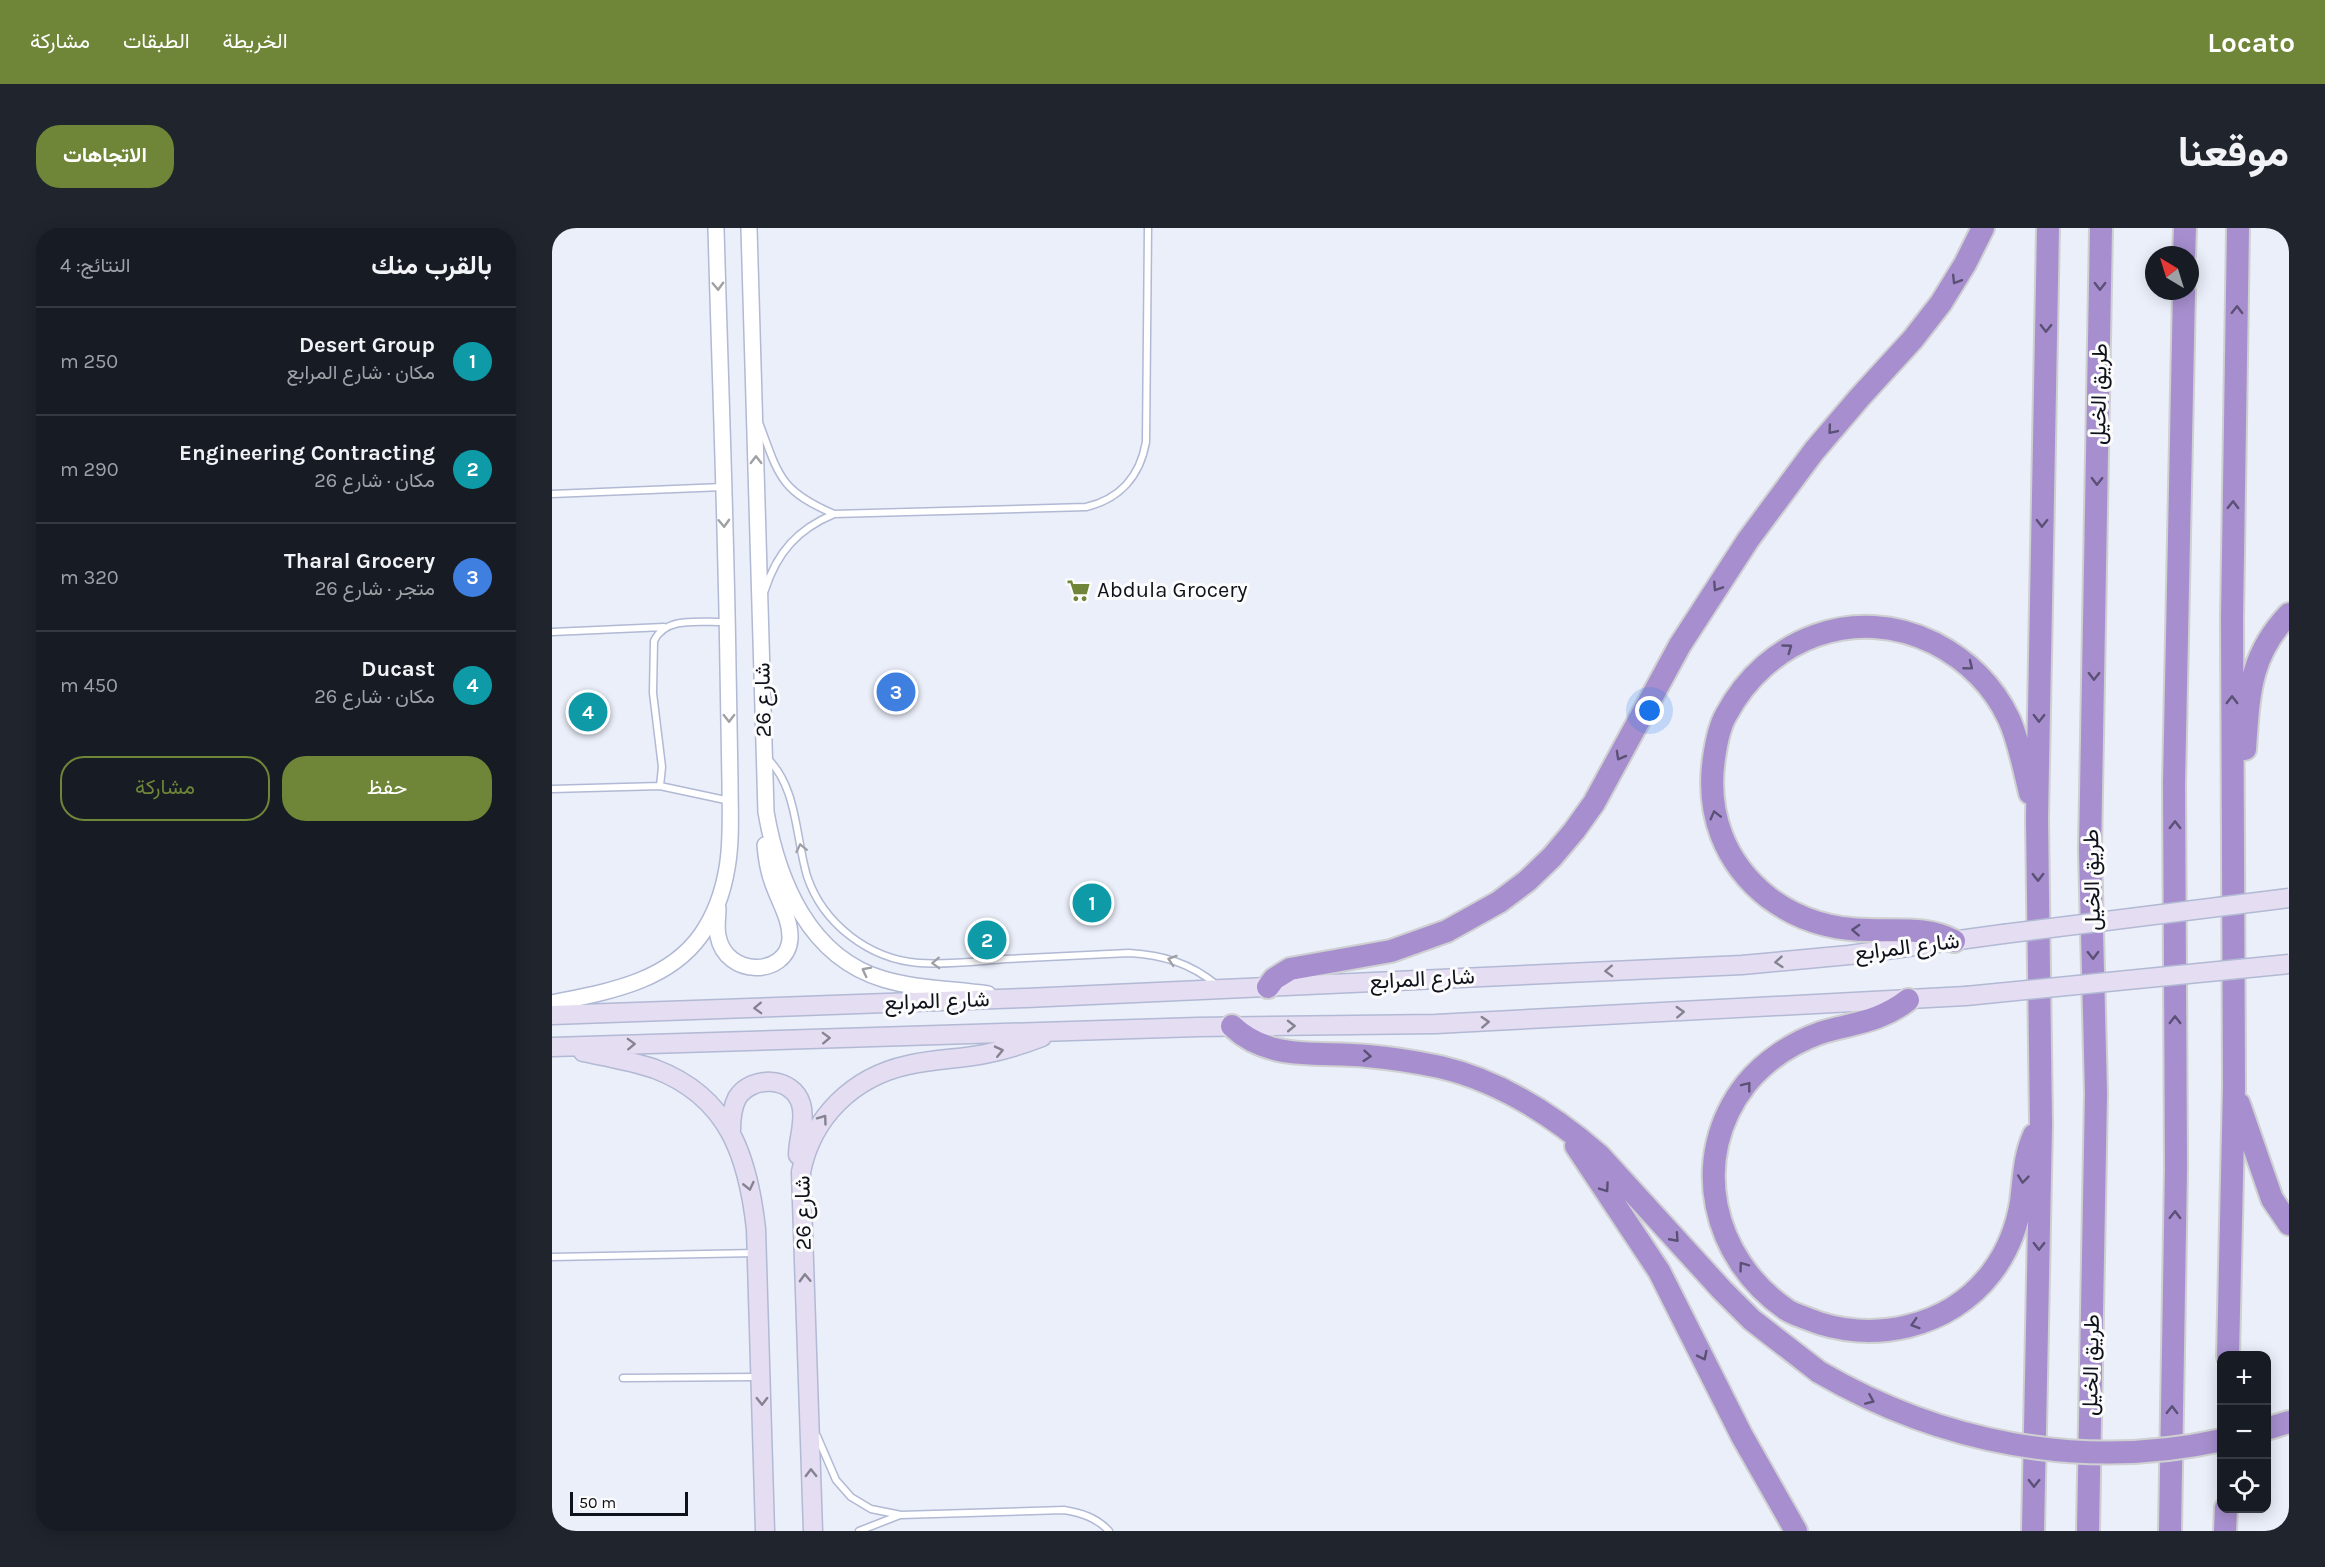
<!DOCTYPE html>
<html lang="ar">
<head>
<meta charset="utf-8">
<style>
  :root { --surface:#171b24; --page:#20242c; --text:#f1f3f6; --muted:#9ea1a6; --line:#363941; --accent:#6f8537 }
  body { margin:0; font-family:Karla,Vazirmatn,sans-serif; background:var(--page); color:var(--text); direction:rtl }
  .controls { position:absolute; right:18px; bottom:18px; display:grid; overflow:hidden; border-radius:12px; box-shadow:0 3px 15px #0003 }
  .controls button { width:54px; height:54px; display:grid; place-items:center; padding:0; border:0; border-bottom:2px solid var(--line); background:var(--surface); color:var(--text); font:30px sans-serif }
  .compass { position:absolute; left:1593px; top:18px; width:54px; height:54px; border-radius:50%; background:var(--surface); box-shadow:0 3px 15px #0003; rotate:322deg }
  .scale { position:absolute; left:18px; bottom:15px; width:118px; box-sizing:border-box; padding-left:6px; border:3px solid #0f121b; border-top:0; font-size:16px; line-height:21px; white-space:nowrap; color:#0f121b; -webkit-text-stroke:4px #fcfcfc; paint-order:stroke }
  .you { position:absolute; left:1098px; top:483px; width:21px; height:21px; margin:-15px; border:4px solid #fff; border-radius:50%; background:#1a73e8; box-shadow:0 0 0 9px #1a73e833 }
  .badge { display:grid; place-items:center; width:39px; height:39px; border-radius:50%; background:var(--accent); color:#fff; font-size:20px; font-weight:700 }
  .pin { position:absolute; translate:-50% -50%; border:3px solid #fff; box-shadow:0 2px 6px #0006 }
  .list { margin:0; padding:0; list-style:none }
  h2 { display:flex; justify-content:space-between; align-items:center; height:78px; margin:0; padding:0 24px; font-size:26px }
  h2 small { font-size:20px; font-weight:400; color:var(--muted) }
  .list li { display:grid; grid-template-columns:39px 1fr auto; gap:18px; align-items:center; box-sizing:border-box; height:108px; padding:0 24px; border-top:2px solid var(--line) }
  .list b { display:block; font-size:22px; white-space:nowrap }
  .list p { margin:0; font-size:20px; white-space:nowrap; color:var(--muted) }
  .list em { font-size:20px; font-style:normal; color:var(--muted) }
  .actions { display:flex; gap:12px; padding:18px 24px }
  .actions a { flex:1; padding:14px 0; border:2px solid var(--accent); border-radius:24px; text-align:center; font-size:21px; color:var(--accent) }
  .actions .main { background:var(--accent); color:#fff }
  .icon { flex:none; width:33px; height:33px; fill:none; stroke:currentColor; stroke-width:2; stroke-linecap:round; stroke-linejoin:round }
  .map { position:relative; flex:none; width:1737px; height:1303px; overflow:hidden; direction:ltr; border-radius:24px }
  header { display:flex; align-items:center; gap:36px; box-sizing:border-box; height:84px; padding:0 30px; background:var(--accent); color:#fff }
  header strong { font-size:28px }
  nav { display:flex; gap:33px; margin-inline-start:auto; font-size:21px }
  .intro { display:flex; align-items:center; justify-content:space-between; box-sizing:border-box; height:144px; padding:0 36px }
  h1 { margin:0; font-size:42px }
  .button { padding:15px 27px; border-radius:24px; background:var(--accent); color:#fff; font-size:21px; font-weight:700 }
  main { display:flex; gap:36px; padding:0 36px }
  aside { flex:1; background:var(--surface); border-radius:24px; box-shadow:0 3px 15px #0003 }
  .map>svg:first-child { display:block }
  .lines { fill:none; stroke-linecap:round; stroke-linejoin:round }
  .service-casing { stroke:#b1b9d4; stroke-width:9 }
  .tertiary-casing { stroke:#b1b9d4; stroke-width:18 }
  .secondary-casing { stroke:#b1b9d4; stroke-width:21 }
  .motorway-casing { stroke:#cfd0d1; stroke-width:26 }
  .service { stroke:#fff; stroke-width:6 }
  .tertiary { stroke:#fff; stroke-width:15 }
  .secondary { stroke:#e5ddf1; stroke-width:18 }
  .motorway { stroke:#a78fcf; stroke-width:22 }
  .secondary-bridge-casing { stroke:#b1b9d4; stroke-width:21; stroke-linecap:butt }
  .motorway-bridge-casing { stroke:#cfd0d1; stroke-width:26; stroke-linecap:butt }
  .secondary-bridge { stroke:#e5ddf1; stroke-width:18 }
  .motorway-bridge { stroke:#a78fcf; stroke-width:22 }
  .oneway { stroke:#5b5075 }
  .oneway2 { stroke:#9fa0a4 }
  .oneway3 { stroke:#858291 }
  .labels { text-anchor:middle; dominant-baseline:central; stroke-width:6; stroke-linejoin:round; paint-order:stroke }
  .street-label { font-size:22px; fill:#0f121b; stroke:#fcfcfc }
  .poi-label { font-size:22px; fill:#0f121b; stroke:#fcfcfc; text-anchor:start }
</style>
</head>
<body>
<header>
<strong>Locato</strong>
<nav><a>الخريطة</a><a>الطبقات</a><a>مشاركة</a></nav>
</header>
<div class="intro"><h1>موقعنا</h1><a class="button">الاتجاهات</a></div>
<main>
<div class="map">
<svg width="1737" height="1303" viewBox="0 0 1737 1303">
  <rect width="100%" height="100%" fill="#ebeffa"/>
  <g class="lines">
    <defs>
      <path id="service" d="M208,197C227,249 229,263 282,286
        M0,266L171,259
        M213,362C225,324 246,301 282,286L534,279C568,271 588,248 594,214L596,0
        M175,394C151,395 114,387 102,413L101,465L110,539L108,558L178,573
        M0,404L112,399
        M214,529C246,559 243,608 255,648C271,696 317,731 367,735C396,737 426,733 454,731C495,729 536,727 577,725C611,727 638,735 665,757
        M0,561L108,558
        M0,1029L204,1025
        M71,1150L206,1149
        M265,1208L284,1252L299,1269L319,1281L349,1287L512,1282C530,1285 545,1290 557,1303
        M307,1303L348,1287"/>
      <path id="tertiary" d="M197,0L214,584C226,653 257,729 331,751C364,761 402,761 436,766
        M166,680C166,689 164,699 166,708C174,750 235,749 238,711C239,691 226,672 220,653C216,642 214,629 213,617
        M0,775C53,764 115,755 149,707C163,687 171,664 175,640C180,612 178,582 178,554C177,516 177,478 176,440C174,294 168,147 164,0"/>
      <path id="secondary" d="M0,787L474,770L1190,737L1297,727L1451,706
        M0,819L646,799L884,796L1414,768
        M31,824C55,829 80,833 103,841C177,869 196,929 204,1001L213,1303
        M179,902C179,892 180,880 185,870C199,847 241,848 249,876C254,892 246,911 246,927
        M261,1303L249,944C260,889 301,849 356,837C381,831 408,831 433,826C453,822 472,816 490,809"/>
      <path id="motorway" d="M1632,27L1633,0
        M1693,521C1697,466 1697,428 1737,386
        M1402,713C1376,699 1348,703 1318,702C1281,702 1248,693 1217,670C1172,635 1154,585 1162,530C1164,516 1167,499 1174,487C1215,410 1303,376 1382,415C1415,432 1441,457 1457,491C1467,513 1472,541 1478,565
        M716,759L722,751L738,741L839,723L895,703L947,674L975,653L1000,629L1022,603L1042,575L1128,417L1196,312L1262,223L1308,169L1361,111L1389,75L1413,36L1431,0
        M1356,772C1328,794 1301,795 1268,805C1240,815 1213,833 1194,856C1136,930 1160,1031 1235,1082C1241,1086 1249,1088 1256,1091C1319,1117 1398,1100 1440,1044C1455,1024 1465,999 1469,974C1472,951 1472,929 1482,907
        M680,798C718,834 767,823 815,828C839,830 864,834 888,839C948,853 1001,887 1047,927L1170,1062L1200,1092L1267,1144
        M1687,876L1720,971L1737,996
        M1024,918L1107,1043L1190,1208L1244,1303
        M1676,1128L1682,859L1680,391L1686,0
        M1714,1201L1737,1194
        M1481,1303L1489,896L1485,590L1496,0
        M1536,1303L1544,865L1538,622L1549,0
        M1618,1303L1624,940L1622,556L1632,63
        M1673,1303L1674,1280"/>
    </defs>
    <use href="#service" class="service-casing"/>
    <use href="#tertiary" class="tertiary-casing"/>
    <use href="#secondary" class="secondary-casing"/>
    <use href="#motorway" class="motorway-casing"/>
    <use href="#service" class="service"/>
    <use href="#tertiary" class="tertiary"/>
    <use href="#secondary" class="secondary"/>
    <use href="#motorway" class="motorway"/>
    <defs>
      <path id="secondary-bridge" d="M1451,706L1737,670
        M1414,768L1737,736"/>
      <path id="motorway-bridge" d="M1267,1144C1389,1215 1530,1243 1670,1212"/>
    </defs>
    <use href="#secondary-bridge" class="secondary-bridge-casing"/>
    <use href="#motorway-bridge" class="motorway-bridge-casing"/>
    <use href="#secondary-bridge" class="secondary-bridge"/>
    <use href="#motorway-bridge" class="motorway-bridge"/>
  </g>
  <defs><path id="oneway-chevron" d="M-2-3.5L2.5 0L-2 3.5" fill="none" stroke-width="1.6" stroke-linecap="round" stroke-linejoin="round" transform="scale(1.5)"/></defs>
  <g class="oneway">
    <use href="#oneway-chevron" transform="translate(1404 52) rotate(122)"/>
    <use href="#oneway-chevron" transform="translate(1548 58) rotate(91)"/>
    <use href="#oneway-chevron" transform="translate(1685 82) rotate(-89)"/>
    <use href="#oneway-chevron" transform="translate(1494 100) rotate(91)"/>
    <use href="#oneway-chevron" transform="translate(1280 202) rotate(130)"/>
    <use href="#oneway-chevron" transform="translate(1545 253) rotate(91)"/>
    <use href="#oneway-chevron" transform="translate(1681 277) rotate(-89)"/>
    <use href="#oneway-chevron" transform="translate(1490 295) rotate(91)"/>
    <use href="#oneway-chevron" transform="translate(1165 359) rotate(123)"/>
    <use href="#oneway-chevron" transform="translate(1236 420) rotate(-36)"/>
    <use href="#oneway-chevron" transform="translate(1417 438) rotate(39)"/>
    <use href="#oneway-chevron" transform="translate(1542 448) rotate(91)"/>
    <use href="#oneway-chevron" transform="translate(1680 472) rotate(-90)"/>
    <use href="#oneway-chevron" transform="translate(1487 490) rotate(91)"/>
    <use href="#oneway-chevron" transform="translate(1068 528) rotate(119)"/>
    <use href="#oneway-chevron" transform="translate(1163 587) rotate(-104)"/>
    <use href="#oneway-chevron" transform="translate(1623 597) rotate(-90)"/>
    <use href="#oneway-chevron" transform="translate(1486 649) rotate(89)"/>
    <use href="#oneway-chevron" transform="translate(1304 702) rotate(-177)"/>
    <use href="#oneway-chevron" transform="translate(1541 727) rotate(89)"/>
    <use href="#oneway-chevron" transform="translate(1623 792) rotate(-90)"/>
    <use href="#oneway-chevron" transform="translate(815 828) rotate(5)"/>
    <use href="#oneway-chevron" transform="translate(1195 858) rotate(-52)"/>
    <use href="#oneway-chevron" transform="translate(1471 951) rotate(96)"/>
    <use href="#oneway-chevron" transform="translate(1053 960) rotate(55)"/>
    <use href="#oneway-chevron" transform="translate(1623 987) rotate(-89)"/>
    <use href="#oneway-chevron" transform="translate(1123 1010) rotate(48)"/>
    <use href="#oneway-chevron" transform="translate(1487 1018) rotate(91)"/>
    <use href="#oneway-chevron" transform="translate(1191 1038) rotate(-126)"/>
    <use href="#oneway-chevron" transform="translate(1363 1096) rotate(163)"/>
    <use href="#oneway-chevron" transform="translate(1151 1128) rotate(64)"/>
    <use href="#oneway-chevron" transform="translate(1318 1172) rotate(23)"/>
    <use href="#oneway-chevron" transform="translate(1620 1182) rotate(-89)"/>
    <use href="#oneway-chevron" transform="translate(1482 1255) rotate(91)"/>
  </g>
  <g class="oneway2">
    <use href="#oneway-chevron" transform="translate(166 58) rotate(88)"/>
    <use href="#oneway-chevron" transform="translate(204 232) rotate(-91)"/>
    <use href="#oneway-chevron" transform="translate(172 295) rotate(88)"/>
    <use href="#oneway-chevron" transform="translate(177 490) rotate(89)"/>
    <use href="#oneway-chevron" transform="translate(249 620) rotate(-102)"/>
    <use href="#oneway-chevron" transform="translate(620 732) rotate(-162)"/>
    <use href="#oneway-chevron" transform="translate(384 735) rotate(178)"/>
    <use href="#oneway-chevron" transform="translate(314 743) rotate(-153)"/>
  </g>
  <g class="oneway3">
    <use href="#oneway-chevron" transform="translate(1227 734) rotate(175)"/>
    <use href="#oneway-chevron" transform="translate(1057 743) rotate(178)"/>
    <use href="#oneway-chevron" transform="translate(206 780) rotate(178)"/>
    <use href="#oneway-chevron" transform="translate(1128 784) rotate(-3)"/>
    <use href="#oneway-chevron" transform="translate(933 794) rotate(-3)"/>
    <use href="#oneway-chevron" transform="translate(739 798) rotate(-1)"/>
    <use href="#oneway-chevron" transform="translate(274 810) rotate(-2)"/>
    <use href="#oneway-chevron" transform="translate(79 816) rotate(-2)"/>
    <use href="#oneway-chevron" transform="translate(447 823) rotate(-13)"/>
    <use href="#oneway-chevron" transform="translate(271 891) rotate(-54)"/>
    <use href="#oneway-chevron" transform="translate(197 958) rotate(77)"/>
    <use href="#oneway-chevron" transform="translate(253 1050) rotate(-92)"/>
    <use href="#oneway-chevron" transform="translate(210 1173) rotate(89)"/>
    <use href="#oneway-chevron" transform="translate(259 1245) rotate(-91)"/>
  </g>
  <defs>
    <symbol id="supermarket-bare" viewBox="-9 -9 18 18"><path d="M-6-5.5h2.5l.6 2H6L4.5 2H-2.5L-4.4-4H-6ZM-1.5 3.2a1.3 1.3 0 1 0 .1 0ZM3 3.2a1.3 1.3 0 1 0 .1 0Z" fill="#6f8537" stroke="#fcfcfc" stroke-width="2.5" paint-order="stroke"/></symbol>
  </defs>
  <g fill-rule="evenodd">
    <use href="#supermarket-bare" x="510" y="346" width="33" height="33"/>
  </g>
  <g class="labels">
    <g class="street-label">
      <text transform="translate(1547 166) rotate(-89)">طريق الخيل</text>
      <text transform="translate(211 472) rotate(-91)">شارع 26</text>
      <text transform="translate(1540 652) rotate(-91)">طريق الخيل</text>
      <text transform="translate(1355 719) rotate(-7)">شارع المرابع</text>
      <text transform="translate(870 751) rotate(-3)">شارع المرابع</text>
      <text transform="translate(385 773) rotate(-2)">شارع المرابع</text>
      <text transform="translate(251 985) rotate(-91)">شارع 26</text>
      <text transform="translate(1539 1137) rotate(-89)">طريق الخيل</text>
    </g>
    <g class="poi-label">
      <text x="545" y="362">Abdula Grocery</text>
    </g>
  </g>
</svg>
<div class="controls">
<button>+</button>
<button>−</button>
<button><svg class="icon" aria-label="locate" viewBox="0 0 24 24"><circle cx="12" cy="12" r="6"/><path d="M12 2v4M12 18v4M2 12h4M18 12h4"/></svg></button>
</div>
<svg class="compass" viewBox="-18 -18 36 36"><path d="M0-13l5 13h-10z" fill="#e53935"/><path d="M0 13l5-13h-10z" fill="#9ea1a6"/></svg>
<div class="scale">50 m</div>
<div class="you"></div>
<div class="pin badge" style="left:540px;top:675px;background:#0f9aa8">1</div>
<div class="pin badge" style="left:435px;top:712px;background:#0f9aa8">2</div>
<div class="pin badge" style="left:344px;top:464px;background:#3f7fe0">3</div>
<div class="pin badge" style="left:36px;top:484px;background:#0f9aa8">4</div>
</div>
<aside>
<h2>بالقرب منك<small>النتائج: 4</small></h2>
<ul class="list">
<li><span class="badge" style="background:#0f9aa8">1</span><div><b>Desert Group</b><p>مكان · شارع المرابع</p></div><em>250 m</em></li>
<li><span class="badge" style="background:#0f9aa8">2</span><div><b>Engineering Contracting</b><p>مكان · شارع 26</p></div><em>290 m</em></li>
<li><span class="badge" style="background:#3f7fe0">3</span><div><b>Tharal Grocery</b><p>متجر · شارع 26</p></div><em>320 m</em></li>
<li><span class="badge" style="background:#0f9aa8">4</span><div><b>Ducast</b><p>مكان · شارع 26</p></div><em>450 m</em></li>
</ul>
<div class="actions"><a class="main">حفظ</a><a>مشاركة</a></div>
</aside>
</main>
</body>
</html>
